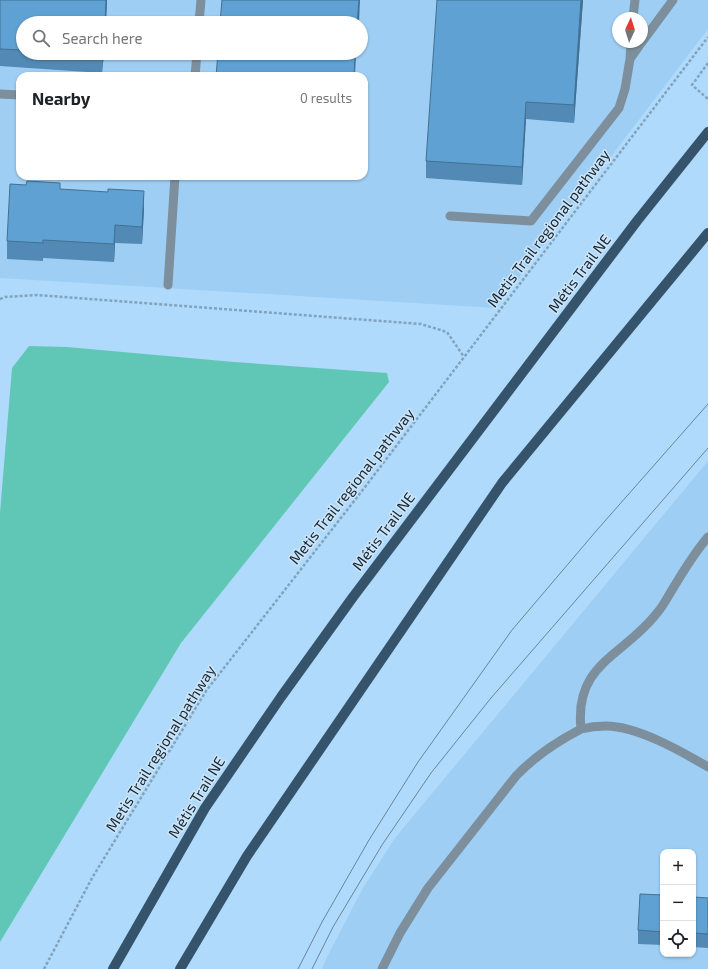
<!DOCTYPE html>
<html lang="en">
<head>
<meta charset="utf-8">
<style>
  :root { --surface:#fff; --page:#f6f6f6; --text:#202124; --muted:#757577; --line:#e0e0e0 }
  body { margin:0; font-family:"Exo 2",sans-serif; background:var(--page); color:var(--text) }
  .controls { position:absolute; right:12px; bottom:12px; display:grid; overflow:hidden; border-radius:8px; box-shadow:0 1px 3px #0004 }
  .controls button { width:36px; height:36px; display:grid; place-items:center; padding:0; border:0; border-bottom:1px solid var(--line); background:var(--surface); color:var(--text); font:20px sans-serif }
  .compass { position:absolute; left:612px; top:12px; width:36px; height:36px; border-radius:50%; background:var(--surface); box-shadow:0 1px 3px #0004; rotate:4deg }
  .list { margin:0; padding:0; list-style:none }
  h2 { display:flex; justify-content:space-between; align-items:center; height:52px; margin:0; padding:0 16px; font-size:17px }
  h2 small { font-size:13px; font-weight:400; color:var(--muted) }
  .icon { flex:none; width:22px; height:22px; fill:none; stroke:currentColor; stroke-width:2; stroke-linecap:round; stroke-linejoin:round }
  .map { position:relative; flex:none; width:708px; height:969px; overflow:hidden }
  .search { position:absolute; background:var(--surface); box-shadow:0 1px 3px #0004; left:16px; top:16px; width:352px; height:44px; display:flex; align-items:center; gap:10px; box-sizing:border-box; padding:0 14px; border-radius:22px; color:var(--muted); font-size:15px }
  .panel { position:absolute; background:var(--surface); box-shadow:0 1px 3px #0004; left:16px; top:72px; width:352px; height:108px; border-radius:12px }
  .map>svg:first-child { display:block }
  .built { fill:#9ecef3; fill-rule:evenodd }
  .water { fill:#60c7b7 }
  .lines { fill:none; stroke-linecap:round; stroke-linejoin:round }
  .path { stroke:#81a3bd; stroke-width:2.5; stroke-dasharray:3 2; stroke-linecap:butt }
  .lane { stroke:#7d8f9c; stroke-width:9 }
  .primary { stroke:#35546c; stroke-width:10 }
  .tram { stroke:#68859c; stroke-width:1 }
  .wall { fill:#528ab5 }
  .shaded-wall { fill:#427193 }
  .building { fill:#5fa1d2; stroke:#427193 }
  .labels { text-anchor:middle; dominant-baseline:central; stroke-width:3; stroke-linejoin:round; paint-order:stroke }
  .street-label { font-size:15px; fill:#162632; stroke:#cce5f9 }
</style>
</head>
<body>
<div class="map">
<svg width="708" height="969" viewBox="0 0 708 969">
  <rect width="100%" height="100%" fill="#b0dafb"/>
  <path class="built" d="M0,0H708V29L496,308L0,278ZM618,18H642V42H618ZM23,23H361V53H23ZM20,76H364V176H20Z
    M708,461V969H322L327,957L363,888L395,838ZM663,852H693V954H663Z"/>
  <path class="water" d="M29,346L67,347L234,362L387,373L389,382L181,643L0,942V513L12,368Z"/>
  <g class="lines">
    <path class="path" d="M708,63L692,85L708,99
      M0,299L5,297L37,295L421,324L447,332L464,357
      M44,969L92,878L206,691L365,487L708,37"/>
    <path class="lane" d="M633,18L635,0
      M199,23L201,0
      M631,42L630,59L642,42
      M642,42L673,0
      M195,76L197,53
      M0,94L20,95
      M450,216L531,221L619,108L625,89L630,59
      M168,285L175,176
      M581,729C589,727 597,726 606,726C637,726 681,751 708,767
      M382,969L400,933L428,888L516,776C535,756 556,742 581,729C574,663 624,656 657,613C663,606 667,598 672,590C683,572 694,553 708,537"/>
    <path class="primary" d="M113,969L205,808L281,697L353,597L637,221L708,132
      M180,969L247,856L502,483L708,233"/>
    <path class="tram" d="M298,969L322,922L369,840L418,762L512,630L597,530L708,404
      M312,969L333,927L382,845L431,773L491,698L708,448"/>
  </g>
  <path class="wall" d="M0,0H107L106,23H23V53H104L102,73L0,66Z
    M583,0L574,123L526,119L522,185L426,178V161Z
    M60,189L144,209L142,244L115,243L114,262L43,258V261L7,259V241Z
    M663,895V945L638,944V930Z
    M693,897L708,898V948L693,947Z"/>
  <path class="shaded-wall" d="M106,0H107L106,23H105Z
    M359,0H360L359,23H357Z
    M581,0H583L574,123V105Z
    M103,53H104L102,73Z
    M355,53H356L355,76H354Z
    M526,102V119L522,185V167Z
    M144,191V209L142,244V227Z
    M115,225V243L114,262V244Z"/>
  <path class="building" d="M0,0H106L105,23H23V50L0,49Z
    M222,0H359L357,23H220Z
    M437,0H581L574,105L526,102L522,167L426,161Z
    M63,53H103L102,56Z
    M218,53H355L354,76H216Z
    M27,181L60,183V189L108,192V189L144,191L142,227L115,225L114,244L43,240V243L7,241L10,184L26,185Z
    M640,894L663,895V932L638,930Z
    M693,897L708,898V934L693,933Z"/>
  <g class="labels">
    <g class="street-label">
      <text transform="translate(548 228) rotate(-53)">Metis Trail regional pathway</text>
      <text transform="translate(579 273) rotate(-53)">Métis Trail NE</text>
      <text transform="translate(351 486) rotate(-52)">Metis Trail regional pathway</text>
      <text transform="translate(383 531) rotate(-53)">Métis Trail NE</text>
      <text transform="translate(160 748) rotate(-58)">Metis Trail regional pathway</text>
      <text transform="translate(196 797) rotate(-58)">Métis Trail NE</text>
    </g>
  </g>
</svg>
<div class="controls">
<button>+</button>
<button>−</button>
<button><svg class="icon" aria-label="locate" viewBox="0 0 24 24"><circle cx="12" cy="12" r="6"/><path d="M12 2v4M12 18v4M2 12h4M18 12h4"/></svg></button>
</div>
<svg class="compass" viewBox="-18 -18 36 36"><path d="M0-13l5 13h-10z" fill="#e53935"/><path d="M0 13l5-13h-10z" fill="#757577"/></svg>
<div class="search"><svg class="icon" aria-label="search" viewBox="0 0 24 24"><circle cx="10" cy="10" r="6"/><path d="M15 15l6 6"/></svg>Search here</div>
<section class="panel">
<h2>Nearby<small>0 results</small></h2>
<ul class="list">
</ul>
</section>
</div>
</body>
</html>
